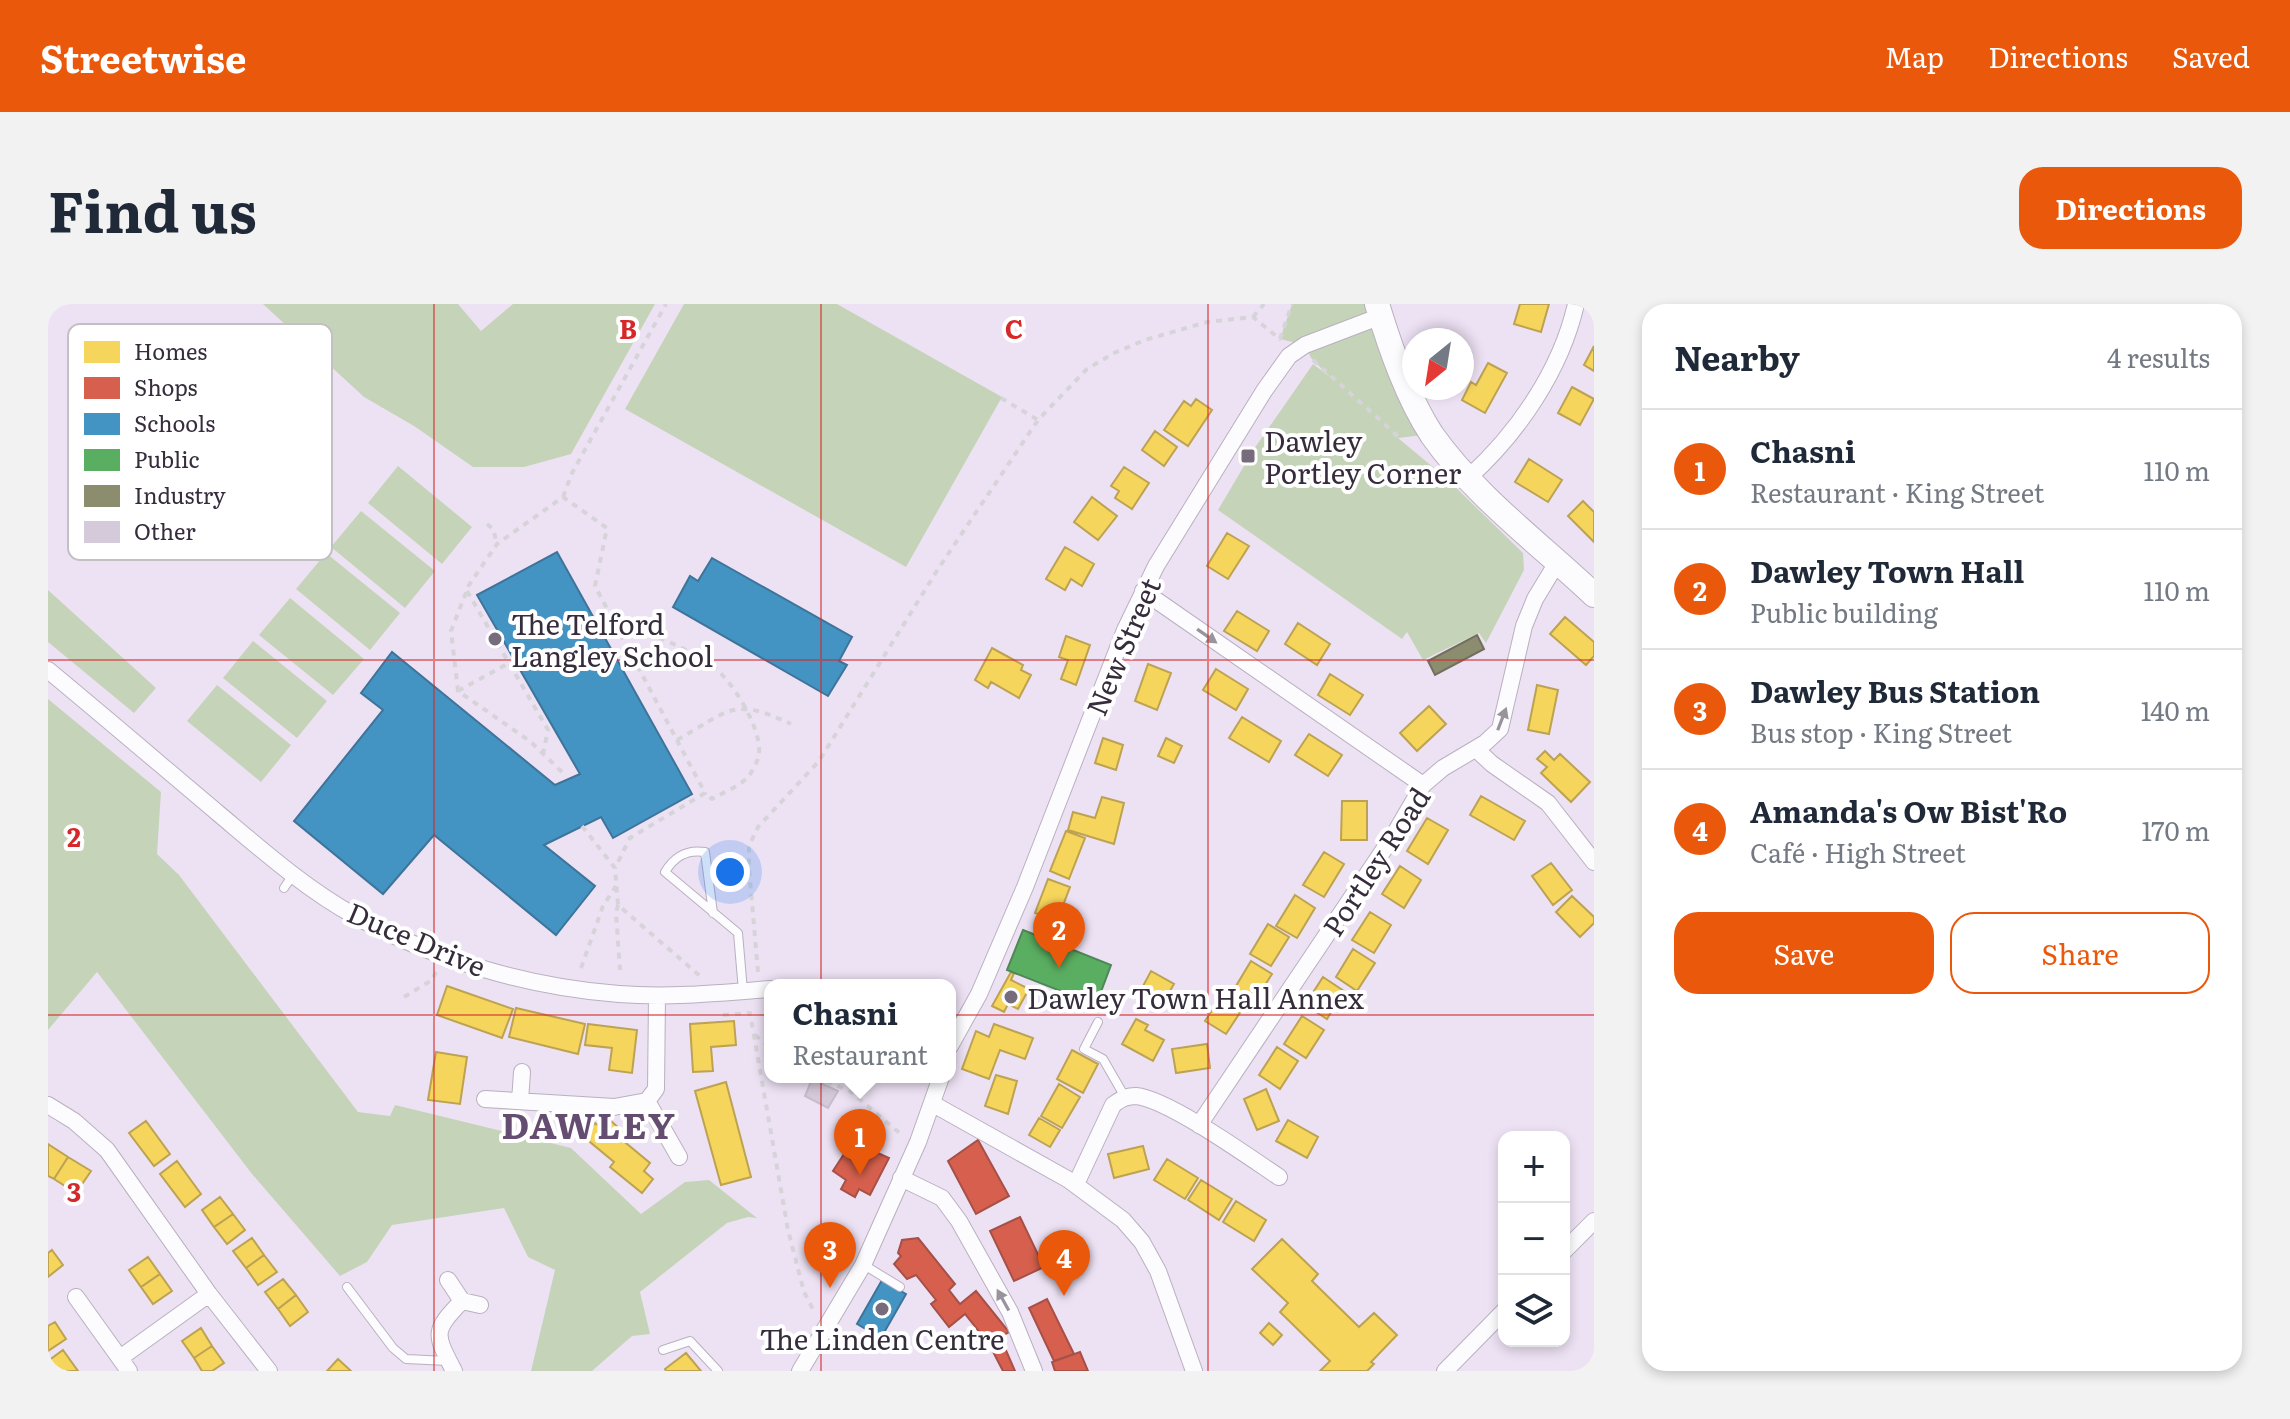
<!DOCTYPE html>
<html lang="en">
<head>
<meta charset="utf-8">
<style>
  :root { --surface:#fff; --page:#f2f2f3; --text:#1f2937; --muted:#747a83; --line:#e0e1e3; --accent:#ea580c }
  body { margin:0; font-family:Literata,serif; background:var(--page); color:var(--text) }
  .controls { position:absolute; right:24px; bottom:24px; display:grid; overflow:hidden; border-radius:16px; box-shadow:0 4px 12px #0003 }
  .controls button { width:72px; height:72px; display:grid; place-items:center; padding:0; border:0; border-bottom:2px solid var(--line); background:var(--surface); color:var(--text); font:40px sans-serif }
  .compass { position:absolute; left:1354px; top:24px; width:72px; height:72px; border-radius:50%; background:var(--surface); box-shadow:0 4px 12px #0003; rotate:210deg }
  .you { position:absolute; left:682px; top:568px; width:28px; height:28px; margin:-20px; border:6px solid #fff; border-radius:50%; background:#1a73e8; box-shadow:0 0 0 12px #1a73e833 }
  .badge { display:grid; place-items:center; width:52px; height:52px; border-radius:50%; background:var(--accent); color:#fff; font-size:26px; font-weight:700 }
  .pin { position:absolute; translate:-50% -66px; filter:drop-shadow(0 2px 4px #0008) }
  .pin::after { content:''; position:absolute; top:42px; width:28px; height:24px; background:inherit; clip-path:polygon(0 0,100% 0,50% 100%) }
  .popup { position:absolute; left:716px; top:675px; width:192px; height:104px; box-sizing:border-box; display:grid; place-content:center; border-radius:16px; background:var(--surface); filter:drop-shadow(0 2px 6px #0005); font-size:26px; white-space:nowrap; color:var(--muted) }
  .popup b { font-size:30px; color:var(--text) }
  .popup::after { content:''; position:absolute; left:50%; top:100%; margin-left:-16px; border:16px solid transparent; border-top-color:var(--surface) }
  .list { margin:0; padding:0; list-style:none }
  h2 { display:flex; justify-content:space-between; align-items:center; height:104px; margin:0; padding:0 32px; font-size:34px }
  h2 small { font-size:26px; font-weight:400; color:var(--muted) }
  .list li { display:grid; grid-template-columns:52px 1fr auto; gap:24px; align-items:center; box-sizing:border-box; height:120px; padding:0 32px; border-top:2px solid var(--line) }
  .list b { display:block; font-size:30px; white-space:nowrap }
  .list p { margin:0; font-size:26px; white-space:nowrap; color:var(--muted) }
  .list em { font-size:26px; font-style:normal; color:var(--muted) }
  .actions { display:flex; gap:16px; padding:24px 32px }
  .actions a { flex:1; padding:18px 0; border:2px solid var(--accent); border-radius:24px; text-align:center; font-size:28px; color:var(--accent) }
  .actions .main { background:var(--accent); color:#fff }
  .icon { flex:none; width:44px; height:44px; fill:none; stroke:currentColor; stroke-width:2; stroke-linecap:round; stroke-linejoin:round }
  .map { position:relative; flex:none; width:1546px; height:1067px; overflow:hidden; border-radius:24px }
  header { display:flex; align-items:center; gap:48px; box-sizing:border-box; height:112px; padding:0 40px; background:var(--accent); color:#fff }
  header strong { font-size:38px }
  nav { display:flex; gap:44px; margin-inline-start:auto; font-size:28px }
  .intro { display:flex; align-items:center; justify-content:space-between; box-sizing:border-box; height:192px; padding:0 48px }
  h1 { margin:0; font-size:56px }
  .button { padding:20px 36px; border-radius:24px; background:var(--accent); color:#fff; font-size:28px; font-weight:700 }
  main { display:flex; gap:48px; padding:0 48px }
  aside { flex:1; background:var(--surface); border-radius:24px; box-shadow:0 4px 12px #0003 }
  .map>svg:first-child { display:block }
  .green { fill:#c5d4b9 }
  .homes { fill:#f6d55c; stroke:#bca252; stroke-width:2 }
  .shops { fill:#d6604d; stroke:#a65048; stroke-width:2 }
  .schools { fill:#4393c3; stroke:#3f749a; stroke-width:2 }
  .public { fill:#5aae61; stroke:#4f8756; stroke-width:2 }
  .industry { fill:#8c8c6e; stroke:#726f5f; stroke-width:2 }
  .building { fill:#d4cada; stroke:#c6bccc; stroke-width:2 }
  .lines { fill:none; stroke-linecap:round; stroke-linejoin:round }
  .lane-casing { stroke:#b9b0bf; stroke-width:10 }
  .street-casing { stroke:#b9b0bf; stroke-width:18 }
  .secondary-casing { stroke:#b9b0bf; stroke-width:26 }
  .path { stroke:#d6d3d9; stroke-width:4; stroke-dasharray:6 6; stroke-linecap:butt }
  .lane { stroke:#fcfbfd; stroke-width:8 }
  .street { stroke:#fcfbfd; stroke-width:16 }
  .secondary { stroke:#fcfbfd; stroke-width:24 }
  .oneway { fill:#99949c }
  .grid { fill:none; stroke:#d62828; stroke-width:2; stroke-opacity:0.55 }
  .poi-dot { fill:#766c7c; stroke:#fff; stroke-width:3 }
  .labels { text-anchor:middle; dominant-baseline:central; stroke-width:8; stroke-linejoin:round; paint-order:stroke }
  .poi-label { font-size:28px; fill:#362c3c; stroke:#fff; text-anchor:start }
  .street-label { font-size:28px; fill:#362c3c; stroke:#fff }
  .district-label { font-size:36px; font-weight:bold; letter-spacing:2px; fill:#644d71; stroke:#fff }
  .key { fill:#fff; stroke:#c3c0c4; stroke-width:2 }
  .key-label { font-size:22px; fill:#362c3c }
  .grid-label { font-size:26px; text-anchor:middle; font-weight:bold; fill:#d62828; stroke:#fff; stroke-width:8; stroke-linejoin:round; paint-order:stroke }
</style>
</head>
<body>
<header>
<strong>Streetwise</strong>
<nav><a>Map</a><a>Directions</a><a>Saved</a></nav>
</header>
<div class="intro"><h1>Find us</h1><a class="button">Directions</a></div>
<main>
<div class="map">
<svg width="1546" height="1067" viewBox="0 0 1546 1067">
  <rect width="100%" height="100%" fill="#ede2f4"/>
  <path class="green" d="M215,0H410L433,27L465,0H607L523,150L476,163H425L366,122L316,93Z
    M636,0H789L954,93L858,263L577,105Z
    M1244,0H1329L1384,130L1350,134L1397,173L1475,249L1476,266L1438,339L1431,329L1375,356L1359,328L1354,335L1170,206L1206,145L1265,60L1282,73L1263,54L1257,41L1232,35Z
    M350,162L424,223L394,260L320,199Z
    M313,207L387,267L357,304L283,243Z
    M278,249L352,309L322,346L248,285Z
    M0,286L108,384L86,409L0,338Z
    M242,294L316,355L285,391L211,331Z
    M205,337L279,397L249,434L175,374Z
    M169,381L243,441L213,478L139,417Z
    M0,395L113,488L109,550L131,571L310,808L342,812L347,801L523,844L593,910L637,878L661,876L709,914L700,913L679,919L592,988L602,1030L584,1032L544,1067H483L507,966L480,953L456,904L344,921L319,958L292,972L204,870L49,668L0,726Z"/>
  <path class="homes" d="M1472,0H1501L1493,28L1466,20Z
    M1546,42V67L1536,61Z
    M1440,59L1459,69L1437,109L1414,96L1423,78L1428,81Z
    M1524,83L1546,95L1532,121L1510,109Z
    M1148,95L1164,106L1140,142L1116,126L1136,97L1143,102Z
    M1107,127L1129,143L1116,162L1094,146Z
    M1481,155L1514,176L1500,198L1467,178Z
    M1076,163L1101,179L1084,205L1067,194L1071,187L1063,182Z
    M1044,193L1069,212L1050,236L1026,218Z
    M1535,197L1546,208V238L1520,212Z
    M1179,229L1201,242L1180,275L1159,262Z
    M1017,243L1046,260L1034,282L1023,275L1017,286L998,275Z
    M1189,307L1221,327L1209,347L1176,327Z
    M1517,313L1546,338V352L1538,361L1502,330Z
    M1250,319L1282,340L1269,361L1237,340Z
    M1018,332L1042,341L1028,381L1013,375L1020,356L1011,353Z
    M944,344L975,361L973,366L983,371L971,394L943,378L940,384L927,376Z
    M1100,360L1123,369L1109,406L1087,397Z
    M1168,365L1200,385L1188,406L1155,386Z
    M1282,370L1315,391L1302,411L1270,391Z
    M1489,381L1510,386L1501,430L1480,426Z
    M1381,402L1398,420L1369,447L1352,429Z
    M1194,413L1233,437L1221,458L1181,434Z
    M1261,430L1294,451L1280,472L1247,451Z
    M1055,434L1075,441L1068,466L1047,459Z
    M1118,434L1134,442L1126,459L1110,452Z
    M1497,447L1506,456L1512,450L1542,478L1523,498L1493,469L1499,463L1489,455Z
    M1433,492L1477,517L1466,536L1422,511Z
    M1054,493L1076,499L1066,540L1020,526L1025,508L1047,514Z
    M1294,497H1319V536H1293Z
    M1379,514L1400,526L1380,560L1359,547Z
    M1018,527L1037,534L1021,575L1002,567Z
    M1276,548L1296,560L1276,593L1255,581Z
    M1503,559L1524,586L1505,601L1484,572Z
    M1352,562L1373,576L1356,604L1334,590Z
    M1000,575L1022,583L1009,617L987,609Z
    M1247,591L1267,604L1249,634L1228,622Z
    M1524,592L1546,613V619L1532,633L1508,608Z
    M1322,608L1343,621L1326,649L1304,636Z
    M1220,620L1241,633L1223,662L1202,650Z
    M1305,645L1327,659L1309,687L1288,673Z
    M1203,657L1224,670L1205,700L1185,687Z
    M1103,667L1126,680L1118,694L1095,682Z
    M963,668L966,669L963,676L981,685L970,705L960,700L956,708L944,702Z
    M1275,673L1296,687L1279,715L1257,701Z
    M399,682L465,705L454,734L389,711Z
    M1176,688L1197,701L1178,730L1157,717Z
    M468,704L537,720L530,750L461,733Z
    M1254,712L1276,726L1258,754L1236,740Z
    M1088,715L1100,721L1097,726L1116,736L1105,757L1074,740Z
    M686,717L688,741L663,743L665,767L645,768L642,720Z
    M540,720L589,726L584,769L561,766L564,744L537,741Z
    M946,720L985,734L977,755L952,746L941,775L914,765L928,727L941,733Z
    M1159,740L1162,764L1128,769L1124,745Z
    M1229,743L1250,757L1232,785L1211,771Z
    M1024,746L1050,760L1035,789L1009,775Z
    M388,748L419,753L412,800L380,796Z
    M948,771L969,777L960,810L937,802Z
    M678,778L703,873L673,881L647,787Z
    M1011,780L1032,793L1014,824L993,812Z
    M1218,785L1231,817L1209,826L1196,795Z
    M991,814L1012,826L1002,843L981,831Z
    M1240,816L1270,833L1259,854L1228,837Z
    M98,817L122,850L106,862L81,829Z
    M563,817L582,834L578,839L602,859L596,867L605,875L594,889L562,863L566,858L536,833L547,819L556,826Z
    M0,840L20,853L6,875L0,872Z
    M1095,842L1101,865L1066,874L1060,850Z
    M20,853L43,867L28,889L6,875Z
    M1119,855L1150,874L1137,895L1106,876Z
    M129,857L153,890L137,903L112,870Z
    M1153,876L1184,895L1171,916L1140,896Z
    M172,893L185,910L166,923L154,906Z
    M1188,897L1218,916L1206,937L1175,918Z
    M185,910L197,926L179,940L166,923Z
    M204,934L216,951L198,964L185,947Z
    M1234,935L1270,970L1264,977L1311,1023L1326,1009L1349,1031L1323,1058L1326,1060L1319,1067H1272L1282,1057L1232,1008L1240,999L1204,965Z
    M4,946L15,961L0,973V949Z
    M216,951L229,968L210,981L198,964Z
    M100,953L112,970L93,983L81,966Z
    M112,970L124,987L105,1000L93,983Z
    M235,975L248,991L230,1005L217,988Z
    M248,991L260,1008L242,1022L230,1005Z
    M7,1018L18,1035L0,1047V1022Z
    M1221,1019L1234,1031L1225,1041L1212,1029Z
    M153,1024L164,1042L146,1054L134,1037Z
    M164,1042L176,1059L164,1067H154L146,1054Z
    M15,1046L30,1067H7L0,1057Z
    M638,1049L653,1067H618L617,1065Z
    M290,1055L303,1067H279Z"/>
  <path class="shops" d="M930,836L961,892L928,910L900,857Z
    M823,846L841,854L822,891L811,885L807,893L793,885L798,876L785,867L796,850L814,863Z
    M972,913L996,963L966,977L942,927Z
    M870,934L907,980L901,986L912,1000L928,987L961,1028L941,1040L917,1010L901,1023L883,1000L888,996L868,971L859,975L846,960L853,952L850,949L854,936Z
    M999,995L1026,1050L1006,1057L981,1004Z
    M953,1035L967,1067H955L941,1040Z
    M1032,1048L1040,1067H1007L1004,1058Z"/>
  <path class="schools" d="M509,248L644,490L565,534L553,513L496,541L547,582L508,631L386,531L335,590L246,517L335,406L313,389L344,348L507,481L532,470L429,291Z
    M664,254L804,333L791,357L799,361L780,392L625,303L642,272L650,277Z
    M834,976L858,990L833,1034L809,1020Z"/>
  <path class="public" d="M975,626L1063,661L1048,701L959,666Z"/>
  <path class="industry" d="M1429,331L1436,345L1387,371L1380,357Z"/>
  <path class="building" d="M764,775L790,787L780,804L757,792Z"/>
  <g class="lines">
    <defs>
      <path id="lane" d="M236,584L245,571
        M665,609L657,548C638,545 626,553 617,568L690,629L695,687
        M1050,718L1036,745L1055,755L1077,793
        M816,961L852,983
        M299,983L345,1044L358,1055L400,1057
        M615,1046L642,1037L670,1067"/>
      <path id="street" d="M1420,174C1470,129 1513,66 1528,0
        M1095,287L1375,481
        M0,366C58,414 114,462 171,510C214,546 258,585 307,612C388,656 480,683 571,690C621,694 672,689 722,685
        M1428,445L1444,460L1500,499L1546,558
        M902,742L931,690L977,583L1077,326L1108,262L1216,87L1241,52L1257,41L1333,12
        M437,795L566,803L599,797L608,785L609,692
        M472,797L474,768
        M599,797L631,853
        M885,800L1021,876L1075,916L1094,938L1110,967L1146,1067
        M0,801L26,817L59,846L161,990L221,1067
        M1151,821L1347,529L1375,481L1395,464L1437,439L1452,425L1476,322L1487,295L1510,257
        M853,874L894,894L911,917L962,1008L986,1067
        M1028,880L1065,801C1073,795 1078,792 1088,792C1120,795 1201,853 1231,873
        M1516,947L1546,917
        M400,976L414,997L432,1001
        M28,993L81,1067
        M72,1054L161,990
        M406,1067C387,1030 384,1028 414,997
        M752,1067L815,961L870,838L893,773
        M1397,1067L1456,1007"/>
      <path id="secondary" d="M1329,0C1342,43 1359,93 1384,131C1427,192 1492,240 1546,291"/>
    </defs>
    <use href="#lane" class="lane-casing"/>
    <use href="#street" class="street-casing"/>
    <use href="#secondary" class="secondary-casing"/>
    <path class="path" d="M1205,13L1216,0
      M1232,35L1244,0
      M1265,56L1353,135
      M953,94L990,116
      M515,193L524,169L618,0
      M439,220L445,225L449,240
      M419,287L500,426L495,450
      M566,317C599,328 633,341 662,360C683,374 714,424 711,450C710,457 705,466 701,472C692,482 676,488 664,495L657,489
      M410,387L461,359
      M629,436C681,407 684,392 743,420
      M514,468L483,438L410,387L403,327L421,281L449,240L515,193L559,224L547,282L657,489L582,534L567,564
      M534,522L567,564L570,601L652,672
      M570,601L568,609L572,666
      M533,664L555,602L568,582
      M710,668L701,564V542L710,523L771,457L890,265L990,116L1039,65L1066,49L1097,36L1159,18L1205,13L1233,36
      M356,693L384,676L388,668
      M675,711L702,709L740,926L756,988L766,1007
      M707,731L722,744
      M767,773L802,787L854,831"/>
    <use href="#lane" class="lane"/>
    <use href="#street" class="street"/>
    <use href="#secondary" class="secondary"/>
  </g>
  <defs><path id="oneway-solid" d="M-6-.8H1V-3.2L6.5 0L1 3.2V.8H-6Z" transform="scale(2)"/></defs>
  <g class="oneway">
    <use href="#oneway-solid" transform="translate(1159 332) rotate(35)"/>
    <use href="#oneway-solid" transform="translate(1454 415) rotate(-69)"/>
    <use href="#oneway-solid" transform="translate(955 996) rotate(-119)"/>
  </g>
  <path class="grid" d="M386,0V1067M773,0V1067M1160,0V1067M0,356H1546M0,711H1546"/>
  <g class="poi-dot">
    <rect x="1192" y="144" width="16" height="16" rx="4"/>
    <circle cx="447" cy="335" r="8"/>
    <circle cx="963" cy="693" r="8"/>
    <circle cx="834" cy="1005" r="8"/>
  </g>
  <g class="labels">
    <g class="poi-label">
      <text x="1216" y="136">Dawley<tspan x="1216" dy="32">Portley Corner</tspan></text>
      <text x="463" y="319">The Telford<tspan x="463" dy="32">Langley School</tspan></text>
      <text x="979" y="693">Dawley Town Hall Annex</text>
      <text x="834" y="1034" text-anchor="middle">The Linden Centre</text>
    </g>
    <g class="street-label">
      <text transform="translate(1074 342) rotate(-67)">New Street</text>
      <text transform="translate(1327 557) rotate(-57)">Portley Road</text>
      <text transform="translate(369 634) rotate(23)">Duce Drive</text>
    </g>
    <g class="district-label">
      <text x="541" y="819">DAWLEY</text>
    </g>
  </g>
  <rect x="20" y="20" width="264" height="236" rx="12" class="key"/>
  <rect x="36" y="37" width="36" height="22" fill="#f6d55c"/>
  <rect x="36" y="73" width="36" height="22" fill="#d6604d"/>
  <rect x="36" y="109" width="36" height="22" fill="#4393c3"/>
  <rect x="36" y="145" width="36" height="22" fill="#5aae61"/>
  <rect x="36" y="181" width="36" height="22" fill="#8c8c6e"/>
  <rect x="36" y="217" width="36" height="22" fill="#d4cada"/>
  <g class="key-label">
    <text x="86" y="56">Homes</text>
    <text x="86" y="92">Shops</text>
    <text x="86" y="128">Schools</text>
    <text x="86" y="164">Public</text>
    <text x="86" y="200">Industry</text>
    <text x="86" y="236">Other</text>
  </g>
  <g class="grid-label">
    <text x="580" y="35">B</text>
    <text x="966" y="35">C</text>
    <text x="26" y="543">2</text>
    <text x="26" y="898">3</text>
  </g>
</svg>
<div class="controls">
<button>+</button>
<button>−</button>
<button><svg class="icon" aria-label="layers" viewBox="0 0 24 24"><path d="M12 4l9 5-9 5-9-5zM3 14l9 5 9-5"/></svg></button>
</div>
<svg class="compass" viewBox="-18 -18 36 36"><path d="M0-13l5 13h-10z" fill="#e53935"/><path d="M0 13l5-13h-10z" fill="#747a83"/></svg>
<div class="you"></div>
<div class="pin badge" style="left:812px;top:871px">1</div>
<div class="popup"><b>Chasni</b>Restaurant</div>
<div class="pin badge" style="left:1011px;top:664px">2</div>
<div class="pin badge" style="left:782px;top:984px">3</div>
<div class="pin badge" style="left:1016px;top:992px">4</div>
</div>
<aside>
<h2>Nearby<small>4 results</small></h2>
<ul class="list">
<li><span class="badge">1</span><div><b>Chasni</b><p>Restaurant · King Street</p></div><em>110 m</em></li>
<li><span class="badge">2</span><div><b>Dawley Town Hall</b><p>Public building</p></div><em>110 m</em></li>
<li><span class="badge">3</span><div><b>Dawley Bus Station</b><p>Bus stop · King Street</p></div><em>140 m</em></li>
<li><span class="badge">4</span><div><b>Amanda's Ow Bist'Ro</b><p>Café · High Street</p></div><em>170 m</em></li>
</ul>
<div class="actions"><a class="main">Save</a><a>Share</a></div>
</aside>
</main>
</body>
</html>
